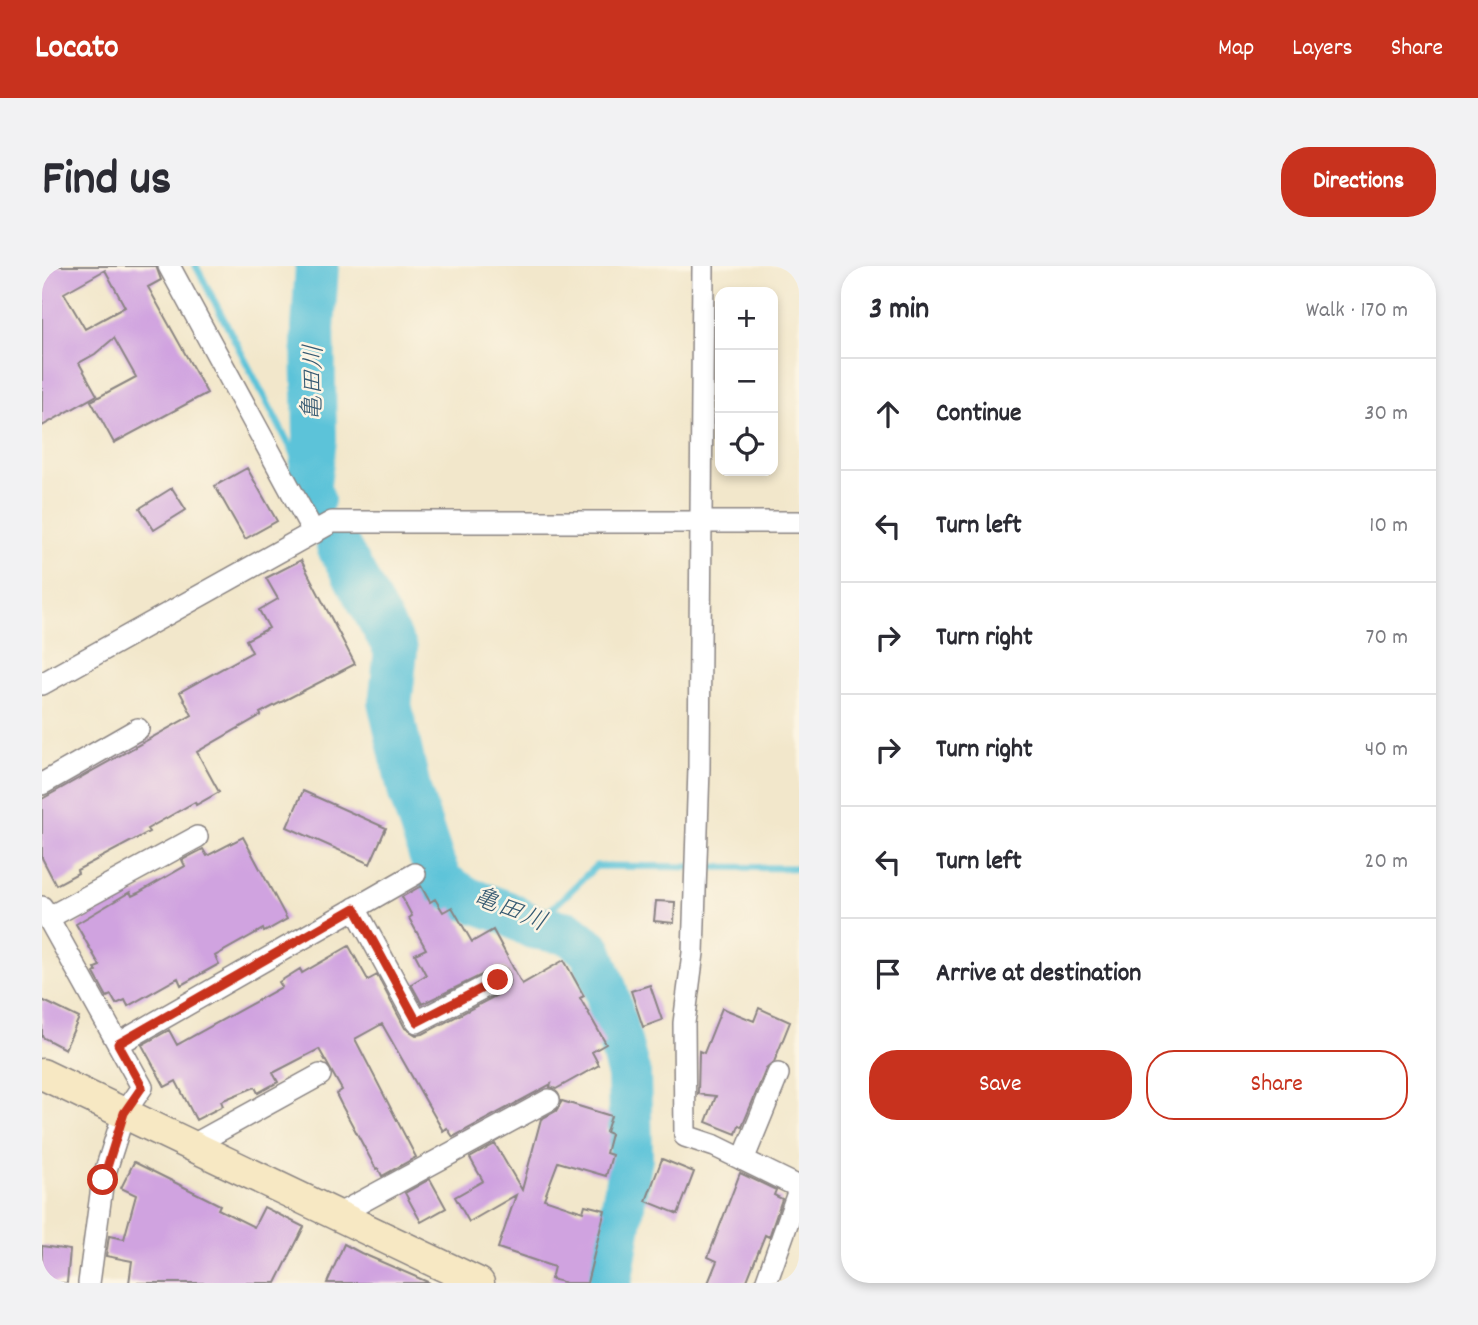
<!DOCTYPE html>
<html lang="en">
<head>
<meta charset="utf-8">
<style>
  :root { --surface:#fff; --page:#f2f2f3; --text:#2b2b33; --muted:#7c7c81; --line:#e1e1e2; --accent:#c8321e }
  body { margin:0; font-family:Dekko,"Klee One",sans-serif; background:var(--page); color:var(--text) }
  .controls { position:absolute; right:21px; top:21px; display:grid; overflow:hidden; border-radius:14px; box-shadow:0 4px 10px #0003 }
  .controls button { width:63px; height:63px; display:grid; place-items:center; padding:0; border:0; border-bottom:2px solid var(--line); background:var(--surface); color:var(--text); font:35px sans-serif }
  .stop { position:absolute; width:21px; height:21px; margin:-16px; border:5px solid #c8321e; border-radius:50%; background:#fff }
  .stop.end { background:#c8321e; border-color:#fff; box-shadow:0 2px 7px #0008 }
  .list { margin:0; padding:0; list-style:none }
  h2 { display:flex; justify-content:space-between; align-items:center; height:91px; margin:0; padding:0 28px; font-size:30px }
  h2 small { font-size:23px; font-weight:400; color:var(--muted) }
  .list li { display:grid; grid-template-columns:46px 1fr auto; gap:21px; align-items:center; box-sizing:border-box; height:112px; padding:0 28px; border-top:2px solid var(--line) }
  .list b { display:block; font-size:26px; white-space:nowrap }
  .list em { font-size:23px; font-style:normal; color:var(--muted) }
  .actions { display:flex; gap:14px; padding:21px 28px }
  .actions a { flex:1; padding:16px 0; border:2px solid var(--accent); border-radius:28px; text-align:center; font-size:24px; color:var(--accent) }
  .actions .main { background:var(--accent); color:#fff }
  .icon { flex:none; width:38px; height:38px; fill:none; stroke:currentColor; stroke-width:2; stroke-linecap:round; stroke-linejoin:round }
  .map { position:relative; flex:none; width:757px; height:1017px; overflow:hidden; border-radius:28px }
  header { display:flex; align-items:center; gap:42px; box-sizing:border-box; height:98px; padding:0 35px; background:var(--accent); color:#fff }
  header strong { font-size:33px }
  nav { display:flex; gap:38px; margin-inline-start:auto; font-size:24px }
  .intro { display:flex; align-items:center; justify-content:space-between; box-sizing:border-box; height:168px; padding:0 42px }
  h1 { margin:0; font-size:49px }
  .button { padding:18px 32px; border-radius:28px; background:var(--accent); color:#fff; font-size:24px; font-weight:700 }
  main { display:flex; gap:42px; padding:0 42px }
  aside { flex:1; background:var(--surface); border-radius:28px; box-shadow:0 4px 10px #0003 }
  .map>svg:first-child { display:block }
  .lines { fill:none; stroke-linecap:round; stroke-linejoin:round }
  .stream { stroke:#5cc3d9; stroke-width:7 }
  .river { stroke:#5cc3d9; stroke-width:44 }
  .building { fill:#d0a3e0; fill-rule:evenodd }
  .street-casing { stroke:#8a8483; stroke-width:24 }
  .secondary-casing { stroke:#8a8483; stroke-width:33 }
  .street { stroke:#fff; stroke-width:21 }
  .secondary { stroke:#f7e8c3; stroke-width:30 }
  .route { stroke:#c8321e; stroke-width:9 }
  .labels { text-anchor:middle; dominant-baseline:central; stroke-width:5; stroke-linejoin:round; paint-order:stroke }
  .water-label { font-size:26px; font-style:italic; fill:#365a72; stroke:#fcf5e5 }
</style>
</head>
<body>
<header>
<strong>Locato</strong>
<nav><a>Map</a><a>Layers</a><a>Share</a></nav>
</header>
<div class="intro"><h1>Find us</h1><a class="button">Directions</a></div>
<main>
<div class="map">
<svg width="757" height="1017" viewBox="0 0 757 1017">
  <rect width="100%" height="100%" fill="#fcf5e5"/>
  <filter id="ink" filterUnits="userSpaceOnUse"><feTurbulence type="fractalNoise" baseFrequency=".0143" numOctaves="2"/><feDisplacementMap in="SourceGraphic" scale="14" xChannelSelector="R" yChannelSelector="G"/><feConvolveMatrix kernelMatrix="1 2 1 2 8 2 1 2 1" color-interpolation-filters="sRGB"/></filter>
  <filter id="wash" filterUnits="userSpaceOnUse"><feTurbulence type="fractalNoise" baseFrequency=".00686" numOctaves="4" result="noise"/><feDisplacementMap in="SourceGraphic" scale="28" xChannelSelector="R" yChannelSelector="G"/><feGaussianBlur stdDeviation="1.57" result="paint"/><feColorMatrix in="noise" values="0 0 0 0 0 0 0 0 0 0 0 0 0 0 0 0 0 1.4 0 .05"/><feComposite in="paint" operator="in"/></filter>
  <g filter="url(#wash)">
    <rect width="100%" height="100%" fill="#f2e7cb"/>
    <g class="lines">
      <path class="stream" d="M154,0L252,188L266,224
        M491,661L554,600L757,602"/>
      <path class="river" d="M271,233L266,224L273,174L271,62L275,0
        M296,280L354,384L348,439L368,527L392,600L400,617L426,633L463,646L491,661L527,667L549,685L564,725L587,809L589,891L568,1017"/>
    </g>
    <g id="blocks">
      <path class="building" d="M0,0H114L119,14L106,21L165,127L72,177L49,135L94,111L72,72L53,88L37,97L55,129L0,160ZM63,4L83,41L43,63L22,27Z
        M205,202L235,255L203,273L173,220Z
        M130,222L144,244L112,264L98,242Z
        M259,294L313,398L218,447L219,449L155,486L177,526L154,539L153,536L105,563L107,566L35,604L36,607L14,619L0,592V533L150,449L138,426L210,386L204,374L227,362L217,344L236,333L224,312Z
        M261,525L344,562L328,598L245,561Z
        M201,571L245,653L222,666L221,663L173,690L177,698L139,719L136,712L86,740L83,734L74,738L69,729L65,731L52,707L55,705L53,702L58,700L34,658L88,626L90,630L96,627L143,600L140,594L161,583L165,590Z
        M379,620L388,636L393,633L401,646L410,641L430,676L451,664L480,718L522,694L542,730L538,732L564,778L550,786L557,799L514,823L508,821L509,818L411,871L405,862L401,865L340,758L313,773L374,891L340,910L336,902L334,903L299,838L294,828L300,824L277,783L231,807L236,816L216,827L213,821L179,835L181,840L154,854L134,815L123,821L100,779L127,764L135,779L240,721L237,716L258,703L260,707L307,680L326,714L335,709L363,762L374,769L381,768L463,725L467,720L468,709L464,703L456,701L380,738L369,718L384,709L373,688L384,683L367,652L370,650L360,631Z
        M614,635L633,636L632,657L612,655Z
        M608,719L620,754L601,761L589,725Z
        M0,734L37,752L23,783L0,771Z
        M680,742L712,755L717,742L748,756L732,796L724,803L700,861L697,859L694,868L664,856L674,830L656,828L657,785L662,787Z
        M520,835L569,850L564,866L569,868L564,887L570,889L564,910L516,896L502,933L541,946L543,939L563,944L545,1017H524L509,1013L512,1001L456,982L474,929L427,956L413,931L441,915L428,892L453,878L480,924L499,853L514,845Z
        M620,893L652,906L636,948L604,935Z
        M92,896L178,939L176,943L212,961L222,941L262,961L234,1017H87L90,995L64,990L67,970L82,973L94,929L79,922Z
        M698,907L734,924L732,929L740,933L727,971L723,969L704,1017H666L675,995L666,991Z
        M388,913L404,942L379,956L363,927Z
        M302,978L319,987L388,1017H285Z
        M0,980L28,984L25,1017H0Z"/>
    </g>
  </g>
  <g filter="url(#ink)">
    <use href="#blocks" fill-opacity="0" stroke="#8a8483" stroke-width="2"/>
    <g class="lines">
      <defs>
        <path id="street" d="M127,0L272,267
          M661,0L657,502L651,687L642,757L643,870L673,880L757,921
          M0,418L290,256H757
          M0,518L96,463
          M0,641L100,821L82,847L61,913L47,1017
          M313,642L375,756L456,714
          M6,652L155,571
          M76,778L373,608
          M151,879L278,809
          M701,894L736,808
          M297,948L507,834
          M724,1017L757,924"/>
        <path id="secondary" d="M0,808L437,1017"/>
      </defs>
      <use href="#street" class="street-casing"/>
      <use href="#secondary" class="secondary-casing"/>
      <use href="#street" class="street"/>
      <use href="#secondary" class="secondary"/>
    </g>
  </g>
  <g class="lines" filter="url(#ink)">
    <path class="route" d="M61,914L82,847L100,821L76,778L313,642L375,756L456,714"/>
  </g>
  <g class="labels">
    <g class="water-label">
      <text transform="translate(273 117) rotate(-89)">亀田川</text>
      <text transform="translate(467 645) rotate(22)">亀田川</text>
    </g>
  </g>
</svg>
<div class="controls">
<button>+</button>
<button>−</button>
<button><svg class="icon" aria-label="locate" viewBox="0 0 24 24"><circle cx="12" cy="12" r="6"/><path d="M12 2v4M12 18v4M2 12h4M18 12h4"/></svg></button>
</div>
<div class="stop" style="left:61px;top:914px"></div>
<div class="stop end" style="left:456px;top:714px"></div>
</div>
<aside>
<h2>3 min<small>Walk · 170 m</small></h2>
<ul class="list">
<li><svg class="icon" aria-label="ahead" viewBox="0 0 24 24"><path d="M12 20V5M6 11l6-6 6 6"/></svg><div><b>Continue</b></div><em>30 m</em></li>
<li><svg class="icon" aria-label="left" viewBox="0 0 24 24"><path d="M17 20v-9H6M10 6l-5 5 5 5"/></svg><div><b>Turn left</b></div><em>10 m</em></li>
<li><svg class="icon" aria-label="right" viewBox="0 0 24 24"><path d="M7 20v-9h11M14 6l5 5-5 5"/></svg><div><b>Turn right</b></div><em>70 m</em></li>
<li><svg class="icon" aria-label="right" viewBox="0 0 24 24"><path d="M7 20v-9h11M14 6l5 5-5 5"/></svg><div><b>Turn right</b></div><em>40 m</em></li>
<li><svg class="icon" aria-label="left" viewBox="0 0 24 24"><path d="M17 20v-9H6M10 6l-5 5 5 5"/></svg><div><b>Turn left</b></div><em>20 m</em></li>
<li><svg class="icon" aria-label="arrive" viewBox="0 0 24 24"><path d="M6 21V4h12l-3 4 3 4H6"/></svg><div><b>Arrive at destination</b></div></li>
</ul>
<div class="actions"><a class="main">Save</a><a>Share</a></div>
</aside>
</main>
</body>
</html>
